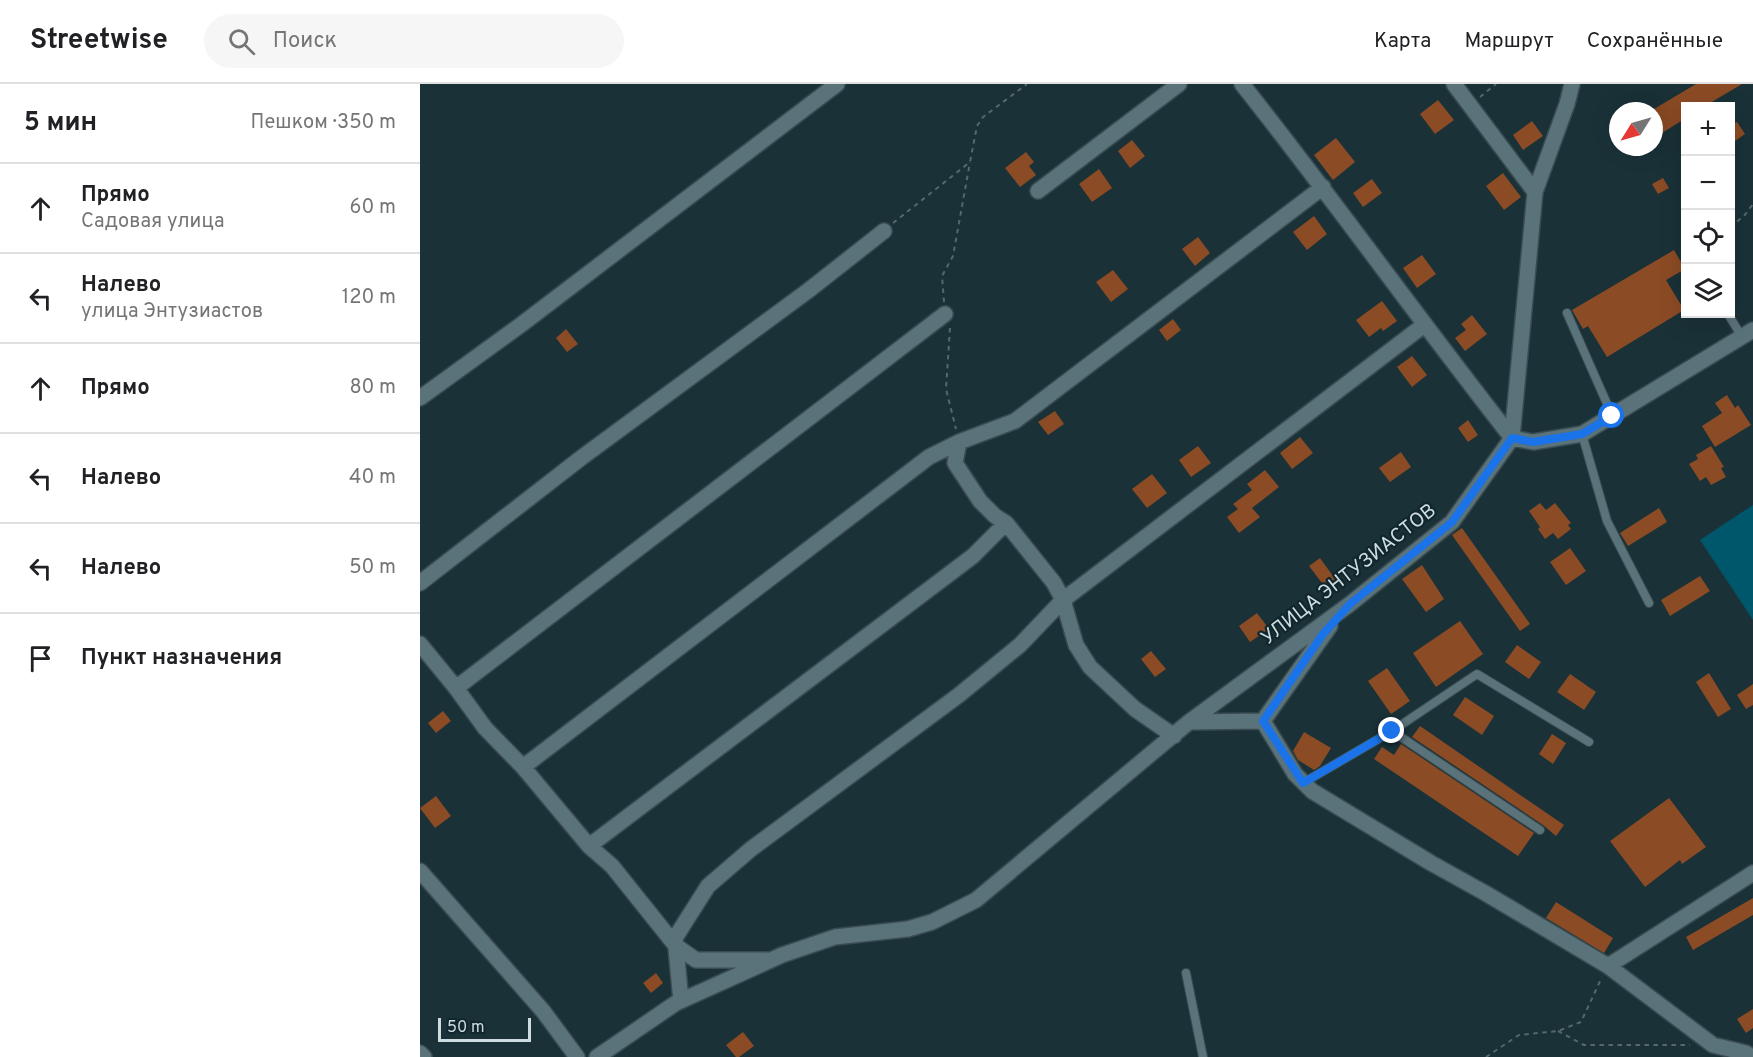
<!DOCTYPE html>
<html lang="ru">
<head>
<meta charset="utf-8">
<style>
  :root { --surface:#fff; --page:#f6f6f6; --text:#202124; --muted:#757577; --line:#e0e0e0 }
  body { margin:0; font-family:Overpass,sans-serif; background:var(--page); color:var(--text) }
  .controls { position:absolute; right:18px; top:18px; display:grid; overflow:hidden; border-radius:0px; box-shadow:0 6px 24px #0002 }
  .controls button { width:54px; height:54px; display:grid; place-items:center; padding:0; border:0; border-bottom:2px solid var(--line); background:var(--surface); color:var(--text); font:30px sans-serif }
  .compass { position:absolute; left:1189px; top:18px; width:54px; height:54px; border-radius:50%; background:var(--surface); box-shadow:0 6px 24px #0002; rotate:233deg }
  .scale { position:absolute; left:18px; bottom:15px; width:93px; box-sizing:border-box; padding-left:6px; border:3px solid #cedce0; border-top:0; font-size:16px; line-height:21px; white-space:nowrap; color:#cedce0; -webkit-text-stroke:4px #10272e; paint-order:stroke }
  .stop { position:absolute; width:18px; height:18px; margin:-14px; border:4px solid #1a73e8; border-radius:50%; background:#fff }
  .stop.end { background:#1a73e8; border-color:#fff; box-shadow:0 2px 6px #0008 }
  .list { margin:0; padding:0; list-style:none }
  h2 { display:flex; justify-content:space-between; align-items:center; height:78px; margin:0; padding:0 24px; font-size:26px }
  h2 small { font-size:20px; font-weight:400; color:var(--muted) }
  .list li { display:grid; grid-template-columns:39px 1fr auto; gap:18px; align-items:center; box-sizing:border-box; height:90px; padding:0 24px; border-top:2px solid var(--line) }
  .list b { display:block; font-size:22px; white-space:nowrap }
  .list p { margin:0; font-size:20px; white-space:nowrap; color:var(--muted) }
  .list em { font-size:20px; font-style:normal; color:var(--muted) }
  .icon { flex:none; width:33px; height:33px; fill:none; stroke:currentColor; stroke-width:2; stroke-linecap:round; stroke-linejoin:round }
  .map { position:relative; flex:none; width:1333px; height:973px; overflow:hidden }
  header { display:flex; align-items:center; gap:36px; box-sizing:border-box; height:84px; padding:0 30px; background:var(--surface); border-bottom:2px solid var(--line) }
  header strong { font-size:28px }
  nav { display:flex; gap:33px; margin-inline-start:auto; font-size:21px }
  .search { width:420px; height:54px; background:var(--page); display:flex; align-items:center; gap:15px; box-sizing:border-box; padding:0 21px; border-radius:33px; color:var(--muted); font-size:22px }
  main { display:flex }
  aside { flex:1; background:var(--surface) }
  .map>svg:first-child { display:block }
  .green { fill:#00576b }
  .building { fill:#8b4b24 }
  .lines { fill:none; stroke-linecap:round; stroke-linejoin:round }
  .service-casing { stroke:#384c51; stroke-width:10 }
  .minor-casing { stroke:#384c51; stroke-width:18 }
  .path { stroke:#54686e; stroke-width:2; stroke-dasharray:4.5 4.5; stroke-linecap:butt }
  .service { stroke:#5a727a; stroke-width:8 }
  .minor { stroke:#5a727a; stroke-width:15 }
  .route { stroke:#1a73e8; stroke-width:8 }
  .labels { text-anchor:middle; dominant-baseline:central; stroke-width:4.5; stroke-linejoin:round; paint-order:stroke }
  .street-label { font-size:20px; fill:#cedce0; stroke:#10272e }
</style>
</head>
<body>
<header>
<strong>Streetwise</strong>
<div class="search"><svg class="icon" aria-label="search" viewBox="0 0 24 24"><circle cx="10" cy="10" r="6"/><path d="M15 15l6 6"/></svg>Поиск</div>
<nav><a>Карта</a><a>Маршрут</a><a>Сохранённые</a></nav>
</header>
<main>
<aside>
<h2>5 мин<small>Пешком · 350 m</small></h2>
<ul class="list">
<li><svg class="icon" aria-label="ahead" viewBox="0 0 24 24"><path d="M12 20V5M6 11l6-6 6 6"/></svg><div><b>Прямо</b><p>Садовая улица</p></div><em>60 m</em></li>
<li><svg class="icon" aria-label="left" viewBox="0 0 24 24"><path d="M17 20v-9H6M10 6l-5 5 5 5"/></svg><div><b>Налево</b><p>улица Энтузиастов</p></div><em>120 m</em></li>
<li><svg class="icon" aria-label="ahead" viewBox="0 0 24 24"><path d="M12 20V5M6 11l6-6 6 6"/></svg><div><b>Прямо</b></div><em>80 m</em></li>
<li><svg class="icon" aria-label="left" viewBox="0 0 24 24"><path d="M17 20v-9H6M10 6l-5 5 5 5"/></svg><div><b>Налево</b></div><em>40 m</em></li>
<li><svg class="icon" aria-label="left" viewBox="0 0 24 24"><path d="M17 20v-9H6M10 6l-5 5 5 5"/></svg><div><b>Налево</b></div><em>50 m</em></li>
<li><svg class="icon" aria-label="arrive" viewBox="0 0 24 24"><path d="M6 21V4h12l-3 4 3 4H6"/></svg><div><b>Пункт назначения</b></div></li>
</ul>
</aside>
<div class="map">
<svg width="1333" height="973" viewBox="0 0 1333 973">
  <rect width="100%" height="100%" fill="#1a3138"/>
  <path class="green" d="M1333,421V536L1280,456Z"/>
  <path class="building" d="M1276,0H1322L1285,22H1266V34L1234,54V25Z
    M1018,16L1034,36L1015,50L1000,30Z
    M1112,37L1123,52L1103,66L1093,51Z
    M1317,38L1325,50L1315,57L1311,51V42Z
    M916,54L935,78L913,96L894,71Z
    M712,56L725,72L710,84L698,67Z
    M606,68L614,78L609,82L616,91L600,103L585,84Z
    M679,85L692,104L672,118L659,100Z
    M1083,89L1101,113L1084,126L1066,102Z
    M1243,94L1249,104L1238,110L1232,100Z
    M952,95L962,109L943,123L933,109Z
    M894,132L907,150L887,166L873,148Z
    M778,153L790,169L775,182L762,165Z
    M1254,166L1265,185L1246,196L1264,226L1187,273L1168,242L1163,245L1152,226Z
    M1002,171L1016,190L997,204L983,184Z
    M693,186L708,205L691,218L676,198Z
    M962,217L977,237L963,247L961,244L949,253L936,236Z
    M1052,231L1067,250L1045,267L1035,254L1046,246L1041,240Z
    M753,235L761,246L747,257L739,246Z
    M146,245L158,260L147,268L136,254Z
    M992,272L1007,291L992,303L977,283Z
    M1307,311L1315,324L1318,321L1331,341L1295,363L1282,342L1302,329L1295,319Z
    M635,327L644,340L628,351L618,338Z
    M1048,336L1058,351L1048,358L1038,344Z
    M880,353L893,369L872,385L860,369Z
    M778,362L791,379L771,393L759,376Z
    M1291,362L1304,383L1301,384L1306,393L1291,401L1286,393L1280,397L1269,380L1278,375L1276,371Z
    M981,368L991,383L970,398L959,384Z
    M845,386L859,403L832,424L840,433L819,449L807,433L818,425L813,420L832,406L827,400Z
    M732,390L747,409L727,424L712,405Z
    M1120,419L1126,426L1135,419L1151,439L1148,441L1151,445L1138,455L1133,449L1125,455L1118,445L1120,443L1109,427Z
    M1239,424L1247,438L1208,462L1200,449Z
    M1042,444L1110,540L1100,547L1032,451Z
    M1150,464L1166,487L1146,501L1130,478Z
    M900,474L918,499L908,507L889,482Z
    M1002,481L1024,515L1006,528L982,495Z
    M1280,492L1290,507L1250,532L1241,516Z
    M837,529L849,545L830,558L819,542Z
    M1040,537L1063,570L1016,603L993,569Z
    M1097,561L1121,578L1109,595L1085,578Z
    M731,567L746,585L735,593L721,575Z
    M967,584L990,617L971,630L948,597Z
    M1289,589L1311,625L1298,633L1276,598Z
    M1150,590L1176,608L1164,626L1137,608Z
    M1333,600V621L1326,625L1317,611Z
    M1045,613L1074,632L1062,651L1033,631Z
    M23,627L31,637L16,649L8,639Z
    M1000,642L1144,741L1136,752L1123,741L992,653Z
    M884,648L911,664L900,682L894,686L878,676L873,667Z
    M1132,650L1146,659L1133,680L1119,670Z
    M981,660L1114,749L1098,772L954,675L962,663L974,671Z
    M16,712L31,732L15,744L0,724Z
    M1249,714L1286,763L1262,780L1260,776L1225,803L1190,757Z
    M1333,814V831L1273,866L1266,853Z
    M1136,818L1193,854L1184,869L1126,834Z
    M236,889L243,899L231,909L223,899Z
    M1333,925V944L1326,949L1317,935Z
    M323,948L334,962L319,973H316L306,961Z"/>
  <g class="lines">
    <defs>
      <path id="service" d="M1147,229L1192,331
        M1308,230L1322,253
        M1162,350L1187,437L1229,519
        M883,699L972,647
        M1120,746L972,647L1057,590L1169,658
        M766,889L783,973"/>
      <path id="minor" d="M822,0C914,116 1000,237 1092,354
        M1034,0L1115,108
        M618,107L759,0
        M0,314L102,240L417,0
        M1092,354L1113,358L1162,350L1333,246
        M539,358L535,379L560,417L575,432L586,439L634,499L643,516L656,561L670,583L715,625L754,652
        M0,499L161,374L389,206L464,147
        M0,560L36,604L65,644L103,683L169,762L192,782L256,862L276,876H347
        M36,604L525,230
        M843,637L910,542
        M769,638L843,637L875,690L892,707L1011,779L1065,809L1188,882L1293,961L1326,969L1332,973
        M103,683L509,373L539,358L595,337L903,103
        M169,762L553,472L586,439
        M0,787L123,927L157,973
        M1188,882L1333,789
        M261,917L255,854L288,802L331,765L539,611L600,561L643,516L1004,241
        M0,969L4,973
        M177,973L256,919L362,871L415,853L488,845L512,838L556,816L769,638L930,520L1032,438L1092,354L1115,108L1147,20L1152,0"/>
    </defs>
    <use href="#service" class="service-casing"/>
    <use href="#minor" class="minor-casing"/>
    <path class="path" d="M1060,13L1076,0
      M473,139L550,78L557,42L563,33L607,0
      M1310,143L1324,132L1333,120
      M524,218L522,192L533,172L550,78
      M530,244L526,305L536,345
      M1138,947L1164,961H1270
      M1066,973L1099,951L1138,947L1161,938L1182,893"/>
    <use href="#service" class="service"/>
    <use href="#minor" class="minor"/>
  </g>
  <g class="lines">
    <path class="route" d="M972,647L883,699L843,637L903,550L930,520L1032,438L1092,354L1113,358L1162,350L1192,332"/>
  </g>
  <g class="labels">
    <g class="street-label">
      <text transform="translate(929 491) rotate(-38)">УЛИЦА ЭНТУЗИАСТОВ</text>
    </g>
  </g>
</svg>
<div class="controls">
<button>+</button>
<button>−</button>
<button><svg class="icon" aria-label="locate" viewBox="0 0 24 24"><circle cx="12" cy="12" r="6"/><path d="M12 2v4M12 18v4M2 12h4M18 12h4"/></svg></button>
<button><svg class="icon" aria-label="layers" viewBox="0 0 24 24"><path d="M12 4l9 5-9 5-9-5zM3 14l9 5 9-5"/></svg></button>
</div>
<svg class="compass" viewBox="-18 -18 36 36"><path d="M0-13l5 13h-10z" fill="#e53935"/><path d="M0 13l5-13h-10z" fill="#757577"/></svg>
<div class="scale">50 m</div>
<div class="stop" style="left:1192px;top:332px"></div>
<div class="stop end" style="left:972px;top:647px"></div>
</div>
</main>
</body>
</html>
